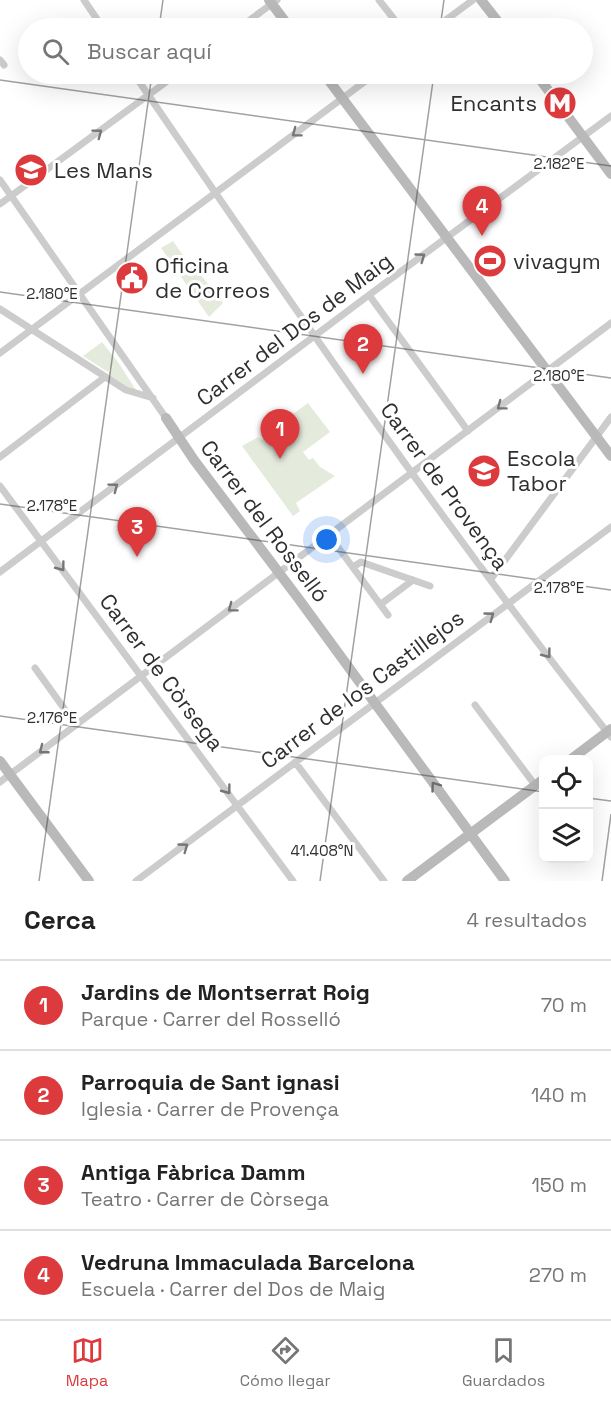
<!DOCTYPE html>
<html lang="es">
<head>
<meta charset="utf-8">
<style>
  :root { --surface:#fff; --page:#f6f6f6; --text:#222; --muted:#767676; --line:#e0e0e0; --accent:#dd3a3e }
  body { margin:0; font-family:"Space Grotesk",sans-serif; background:var(--page); color:var(--text) }
  .controls { position:absolute; right:18px; bottom:18px; display:grid; overflow:hidden; border-radius:12px; box-shadow:0 6px 24px #0002 }
  .controls button { width:54px; height:54px; display:grid; place-items:center; padding:0; border:0; border-bottom:2px solid var(--line); background:var(--surface); color:var(--text); font:30px sans-serif }
  .you { position:absolute; left:327px; top:540px; width:21px; height:21px; margin:-15px; border:4px solid #fff; border-radius:50%; background:#1a73e8; box-shadow:0 0 0 9px #1a73e833 }
  .badge { display:grid; place-items:center; width:39px; height:39px; border-radius:50%; background:var(--accent); color:#fff; font-size:20px; font-weight:700 }
  .pin { position:absolute; translate:-50% -50px; filter:drop-shadow(0 2px 3px #0008) }
  .pin::after { content:''; position:absolute; top:32px; width:21px; height:18px; background:inherit; clip-path:polygon(0 0,100% 0,50% 100%) }
  .list { margin:0; padding:0; list-style:none }
  h2 { display:flex; justify-content:space-between; align-items:center; height:78px; margin:0; padding:0 24px; font-size:26px }
  h2 small { font-size:20px; font-weight:400; color:var(--muted) }
  .list li { display:grid; grid-template-columns:39px 1fr auto; gap:18px; align-items:center; box-sizing:border-box; height:90px; padding:0 24px; border-top:2px solid var(--line) }
  .list b { display:block; font-size:22px; white-space:nowrap }
  .list p { margin:0; font-size:20px; white-space:nowrap; color:var(--muted) }
  .list em { font-size:20px; font-style:normal; color:var(--muted) }
  .icon { flex:none; width:33px; height:33px; fill:none; stroke:currentColor; stroke-width:2; stroke-linecap:round; stroke-linejoin:round }
  .map { position:relative; flex:none; width:611px; height:881px; overflow:hidden }
  .search { position:absolute; background:var(--surface); box-shadow:0 6px 24px #0002; left:18px; right:18px; top:18px; height:66px; display:flex; align-items:center; gap:15px; box-sizing:border-box; padding:0 21px; border-radius:33px; color:var(--muted); font-size:22px }
  .sheet { height:438px; background:var(--surface) }
  nav { display:flex; justify-content:space-around; align-items:center; box-sizing:border-box; height:84px; border-top:2px solid var(--line); background:var(--surface); font-size:16px; color:var(--muted) }
  nav a { display:grid; justify-items:center; gap:3px }
  nav .on { color:var(--accent) }
  .map>svg:first-child { display:block }
  .green { fill:#e4ebdd }
  .lines { fill:none; stroke-linecap:round; stroke-linejoin:round }
  .street { stroke:#ccc; stroke-width:7 }
  .secondary { stroke:#b9b9b9; stroke-width:10 }
  .oneway { stroke:#767676 }
  .oneway2 { stroke:#6d6d6d }
  .ticks { fill:none; stroke:#2f2f2f; stroke-width:1.5; stroke-opacity:0.45 }
  .labels { text-anchor:middle; dominant-baseline:central; stroke-width:6; stroke-linejoin:round; paint-order:stroke }
  .poi-label { font-size:22px; fill:#2f2f2f; stroke:#fff; text-anchor:start }
  .street-label { font-size:22px; fill:#2f2f2f; stroke:#fff }
  .ticks-label { font-size:15px; text-anchor:middle; fill:#2f2f2f; stroke:#fff; stroke-width:6; stroke-linejoin:round; paint-order:stroke }
</style>
</head>
<body>
<div class="map">
<svg width="611" height="881" viewBox="0 0 611 881">
  <rect width="100%" height="100%" fill="#fff"/>
  <path class="green" d="M173,241L194,271L197,270L223,303L209,317L161,248Z
    M102,342L118,362L136,390L134,391L108,374L115,365L108,372L83,356Z
    M308,403L330,432L303,452L309,460L313,458L320,467L335,476L296,503L300,511L293,516L242,446L258,437L262,440L264,438L273,442L286,419Z"/>
  <g class="lines">
    <path class="street" d="M84,0L103,28
      M379,0L401,28
      M239,28L277,0
      M435,28L473,0
      M0,60L4,65
      M134,74C287,298 442,524 611,737
      M0,180L166,418
      M0,204L177,74
      M369,295L468,431
      M0,309L126,390L153,398
      M0,353L375,74
      M0,457L105,377
      M0,486L293,881
      M329,535L388,615
      M353,567L361,562L430,586
      M0,572L369,295L611,116
      M491,579L611,417
      M381,604L413,580
      M35,668L76,725
      M475,705L535,785
      M295,762L384,881
      M0,782L611,323
      M136,881L611,527"/>
    <path class="secondary" d="M269,0L290,28
      M481,0L503,28
      M324,74L611,456
      M536,74L611,174
      M166,418L194,460L298,598L505,881
      M570,760L611,729
      M0,761L89,881
      M407,881L544,779"/>
  </g>
  <defs><path id="oneway-chevron" d="M-2-3.5L2.5 0L-2 3.5" fill="none" stroke-width="1.6" stroke-linecap="round" stroke-linejoin="round" transform="scale(1.5)"/></defs>
  <g class="oneway">
    <use href="#oneway-chevron" transform="translate(98 133) rotate(-37)"/>
    <use href="#oneway-chevron" transform="translate(296 133) rotate(143)"/>
    <use href="#oneway-chevron" transform="translate(421 257) rotate(-36)"/>
    <use href="#oneway-chevron" transform="translate(501 406) rotate(143)"/>
    <use href="#oneway-chevron" transform="translate(114 487) rotate(-37)"/>
    <use href="#oneway-chevron" transform="translate(61 567) rotate(53)"/>
    <use href="#oneway-chevron" transform="translate(232 608) rotate(143)"/>
    <use href="#oneway-chevron" transform="translate(490 616) rotate(-36)"/>
    <use href="#oneway-chevron" transform="translate(547 654) rotate(53)"/>
    <use href="#oneway-chevron" transform="translate(43 750) rotate(142)"/>
    <use href="#oneway-chevron" transform="translate(227 790) rotate(53)"/>
    <use href="#oneway-chevron" transform="translate(184 847) rotate(-36)"/>
  </g>
  <use class="oneway2" href="#oneway-chevron" transform="translate(435 786) rotate(-126)"/>
  <path class="ticks" d="M159,28L163,0M440,28L444,0M0,80L611,166M0,292L611,378M0,504L611,590M0,716L544,792M588,798L611,801M39,881L152,74M320,881L434,74M602,881L611,814"/>
  <defs>
    <symbol id="metro-disc" viewBox="-11 -11 22 22"><circle r="9.5" fill="#dd3a3e" stroke="#fff"/><path d="M-5.5 5V-5H-3L0 0L3-5H5.5V5H3V-.5L0 4L-3-.5V5Z" fill="#fff"/></symbol>
    <symbol id="school-disc" viewBox="-11 -11 22 22"><circle r="9.5" fill="#dd3a3e" stroke="#fff"/><path d="M0-5L7-2L0 1L-7-2ZM-4 1L0 2.5L4 1V4Q0 6-4 4Z" fill="#fff"/></symbol>
    <symbol id="stadium-disc" viewBox="-11 -11 22 22"><circle r="9.5" fill="#dd3a3e" stroke="#fff"/><path d="M0-5a6.5 5 0 1 0 0 10a6.5 5 0 1 0 0-10ZM-3.5-1.8h7v3.6h-7Z" fill="#fff"/></symbol>
    <symbol id="civic-disc" viewBox="-11 -11 22 22"><circle r="9.5" fill="#dd3a3e" stroke="#fff"/><path d="M-.6-6.5H3V-4.5H.6V-3L4-1V1h2V6H-6V1h2V-1L-.6-3ZM-1.2 2.5V6h2.4V2.5Z" fill="#fff"/></symbol>
  </defs>
  <g fill-rule="evenodd">
    <use href="#metro-disc" x="541" y="84" width="38" height="38"/>
    <use href="#school-disc" x="12" y="151" width="38" height="38"/>
    <use href="#stadium-disc" x="471" y="242" width="38" height="38"/>
    <use href="#civic-disc" x="113" y="259" width="38" height="38"/>
    <use href="#school-disc" x="465" y="452" width="38" height="38"/>
  </g>
  <g class="labels">
    <g class="poi-label">
      <text x="537" y="103" text-anchor="end">Encants</text>
      <text x="54" y="170">Les Mans</text>
      <text x="513" y="261">vivagym</text>
      <text x="155" y="265">Oficina<tspan x="155" dy="25">de Correos</tspan></text>
      <text x="507" y="458">Escola<tspan x="507" dy="25">Tabor</tspan></text>
    </g>
    <g class="street-label">
      <text transform="translate(294 329) rotate(-37)">Carrer del Dos de Maig</text>
      <text transform="translate(445 486) rotate(54)">Carrer de Provença</text>
      <text transform="translate(265 521) rotate(53)">Carrer del Rosselló</text>
      <text transform="translate(162 672) rotate(53)">Carrer de Còrsega</text>
      <text transform="translate(362 689) rotate(-37)">Carrer de los Castillejos</text>
    </g>
  </g>
  <g class="ticks-label">
    <text x="559" y="169">2.182°E</text>
    <text x="52" y="299">2.180°E</text>
    <text x="559" y="381">2.180°E</text>
    <text x="52" y="511">2.178°E</text>
    <text x="559" y="593">2.178°E</text>
    <text x="52" y="723">2.176°E</text>
    <text x="322" y="856">41.408°N</text>
  </g>
</svg>
<div class="controls">
<button><svg class="icon" aria-label="locate" viewBox="0 0 24 24"><circle cx="12" cy="12" r="6"/><path d="M12 2v4M12 18v4M2 12h4M18 12h4"/></svg></button>
<button><svg class="icon" aria-label="layers" viewBox="0 0 24 24"><path d="M12 4l9 5-9 5-9-5zM3 14l9 5 9-5"/></svg></button>
</div>
<div class="you"></div>
<div class="pin badge" style="left:280px;top:459px">1</div>
<div class="pin badge" style="left:363px;top:374px">2</div>
<div class="pin badge" style="left:137px;top:557px">3</div>
<div class="pin badge" style="left:482px;top:236px">4</div>
<div class="search"><svg class="icon" aria-label="search" viewBox="0 0 24 24"><circle cx="10" cy="10" r="6"/><path d="M15 15l6 6"/></svg>Buscar aquí</div>
</div>
<section class="sheet">
<h2>Cerca<small>4 resultados</small></h2>
<ul class="list">
<li><span class="badge">1</span><div><b>Jardins de Montserrat Roig</b><p>Parque · Carrer del Rosselló</p></div><em>70 m</em></li>
<li><span class="badge">2</span><div><b>Parroquia de Sant ignasi</b><p>Iglesia · Carrer de Provença</p></div><em>140 m</em></li>
<li><span class="badge">3</span><div><b>Antiga Fàbrica Damm</b><p>Teatro · Carrer de Còrsega</p></div><em>150 m</em></li>
<li><span class="badge">4</span><div><b>Vedruna Immaculada Barcelona</b><p>Escuela · Carrer del Dos de Maig</p></div><em>270 m</em></li>
</ul>
</section>
<nav>
<a class="on"><svg class="icon" aria-label="map" viewBox="0 0 24 24"><path d="M3 6l6-2 6 2 6-2v14l-6 2-6-2-6 2zM9 4v14M15 6v14"/></svg>Mapa</a>
<a><svg class="icon" aria-label="directions" viewBox="0 0 24 24"><path d="M12 3l9 9-9 9-9-9zM9 14v-3h6M13 9l2 2-2 2"/></svg>Cómo llegar</a>
<a><svg class="icon" aria-label="saved" viewBox="0 0 24 24"><path d="M7 4h10v16l-5-4-5 4z"/></svg>Guardados</a>
</nav>
</body>
</html>
